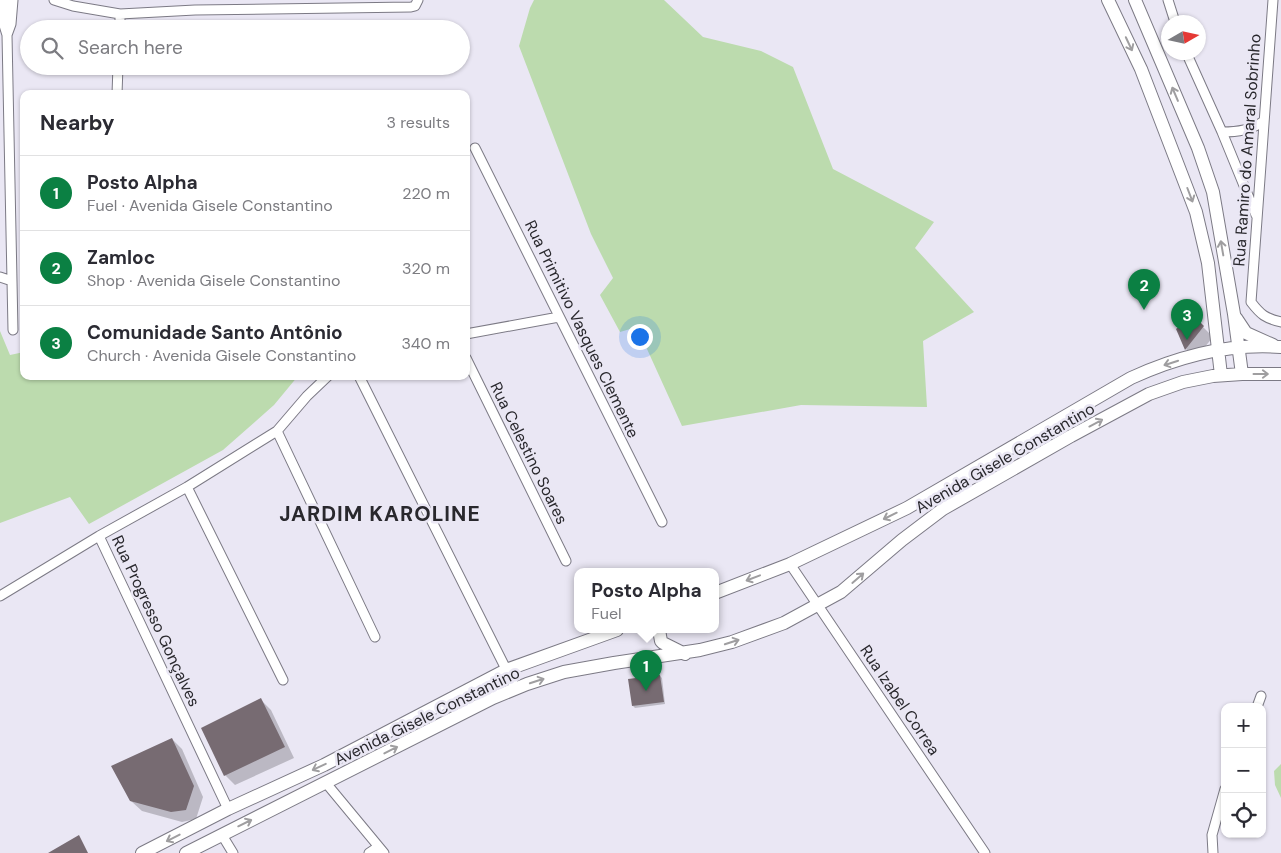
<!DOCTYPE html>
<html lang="en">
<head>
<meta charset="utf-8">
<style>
  :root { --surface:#fff; --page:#f7f7f7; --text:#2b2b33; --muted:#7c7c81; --line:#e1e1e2; --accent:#0b8043 }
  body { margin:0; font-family:"DM Sans",sans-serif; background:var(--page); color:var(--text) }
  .controls { position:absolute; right:15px; bottom:15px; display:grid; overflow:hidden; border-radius:10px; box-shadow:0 1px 4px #0004 }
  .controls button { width:45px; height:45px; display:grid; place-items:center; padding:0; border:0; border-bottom:1px solid var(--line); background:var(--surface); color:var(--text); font:25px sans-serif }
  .compass { position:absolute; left:1161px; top:15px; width:45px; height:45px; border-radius:50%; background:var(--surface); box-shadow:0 1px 4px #0004; rotate:81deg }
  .you { position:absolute; left:639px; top:336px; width:18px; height:18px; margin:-12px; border:4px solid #fff; border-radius:50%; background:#1a73e8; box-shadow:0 0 0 8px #1a73e833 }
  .badge { display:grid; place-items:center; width:32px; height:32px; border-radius:50%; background:var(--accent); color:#fff; font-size:16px; font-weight:700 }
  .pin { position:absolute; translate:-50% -41px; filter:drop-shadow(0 1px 2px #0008) }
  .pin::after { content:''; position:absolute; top:26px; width:18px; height:15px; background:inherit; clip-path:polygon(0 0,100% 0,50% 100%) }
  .popup { position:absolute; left:574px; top:568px; width:145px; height:65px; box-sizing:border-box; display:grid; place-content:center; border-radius:10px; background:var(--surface); filter:drop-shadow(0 1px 4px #0005); font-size:16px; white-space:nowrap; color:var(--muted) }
  .popup b { font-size:19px; color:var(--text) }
  .popup::after { content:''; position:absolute; left:50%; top:100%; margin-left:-10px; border:10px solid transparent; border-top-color:var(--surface) }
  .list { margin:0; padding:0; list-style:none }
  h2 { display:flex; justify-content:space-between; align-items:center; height:65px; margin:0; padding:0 20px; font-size:21px }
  h2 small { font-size:16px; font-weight:400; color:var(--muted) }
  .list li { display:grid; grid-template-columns:32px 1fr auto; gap:15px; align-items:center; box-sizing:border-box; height:75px; padding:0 20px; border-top:1px solid var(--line) }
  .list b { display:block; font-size:19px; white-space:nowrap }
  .list p { margin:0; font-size:16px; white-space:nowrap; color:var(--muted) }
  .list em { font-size:16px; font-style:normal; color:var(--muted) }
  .icon { flex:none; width:28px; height:28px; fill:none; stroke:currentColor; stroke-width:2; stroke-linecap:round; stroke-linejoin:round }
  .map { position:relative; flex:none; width:1281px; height:853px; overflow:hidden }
  .search { position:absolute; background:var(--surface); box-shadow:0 1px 4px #0004; left:20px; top:20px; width:450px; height:55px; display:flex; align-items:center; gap:12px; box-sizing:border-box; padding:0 18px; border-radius:28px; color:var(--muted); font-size:19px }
  .panel { position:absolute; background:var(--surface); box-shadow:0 1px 4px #0004; left:20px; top:90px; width:450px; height:290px; border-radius:10px }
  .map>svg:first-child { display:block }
  .green { fill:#bcdbae }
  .shadow { fill:#0003 }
  .building { fill:#776b72 }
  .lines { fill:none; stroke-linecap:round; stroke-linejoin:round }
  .minor-casing { stroke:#7c7a85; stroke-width:11 }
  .secondary-casing { stroke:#7c7a85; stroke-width:14 }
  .minor { stroke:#fff; stroke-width:9 }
  .secondary { stroke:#fff; stroke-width:12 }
  .oneway { stroke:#9f9ea0 }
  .labels { text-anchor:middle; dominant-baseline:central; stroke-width:5; stroke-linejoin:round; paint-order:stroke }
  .street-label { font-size:16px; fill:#29282d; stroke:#eae7f4 }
  .district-label { font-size:21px; font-weight:bold; letter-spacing:1px; fill:#29282d; stroke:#eae7f4 }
</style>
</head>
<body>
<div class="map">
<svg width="1281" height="853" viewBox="0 0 1281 853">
  <rect width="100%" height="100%" fill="#eae7f4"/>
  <path class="green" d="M534,0H664L703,37L761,51L793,67L833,169L934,222L915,248L974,312L923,341L927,407L801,405L682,426L637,327L620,332L600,295L613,278L591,234L519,46L530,8Z
    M0,331L10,355L24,352V376H298L274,405L223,450L89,524L70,497L0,523Z
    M1281,764V798L1275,785L1274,771Z"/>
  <path class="shadow" d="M1195,319L1213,337L1195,359L1186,349Z
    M660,676L662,678L665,704L635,708L633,706Z
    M261,700L271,710L294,758L235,785L225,775Z
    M172,739L182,749L203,797L196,819L182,822L142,811L131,801Z"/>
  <path class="building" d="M1195,317L1204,326L1185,350L1176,329L1183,323L1187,324Z
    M660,675L664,702L632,706L628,679Z
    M261,698L285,747L224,776L201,728Z
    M172,738L194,786L186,810L171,812L130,801L111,766Z
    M79,835L88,853H48Z"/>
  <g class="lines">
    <defs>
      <path id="minor" d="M4,0L3,22L7,35L13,330
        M54,0L73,6L120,14L195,10L411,7L415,6L418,0
        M1168,0L1175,22
        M1273,0L1251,302C1261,315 1265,318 1281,322
        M120,29V14
        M7,35L11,24L13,0
        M1186,52L1222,132L1256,215
        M117,94L118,66
        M1222,132C1238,132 1251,130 1264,121
        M475,148L662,522
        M0,277L12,281
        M466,334L559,317
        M466,358L566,561
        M359,376L516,689
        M277,431L375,637
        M187,487L283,680
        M99,536L228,809
        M790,564L985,853
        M0,596L99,536L187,487L277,431L307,396L328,376
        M1257,707L1261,696
        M326,783L384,853
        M222,835L233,853
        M369,853L378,847
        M1213,853L1212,835L1225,789"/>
      <path id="secondary" d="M1108,0L1141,69L1196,212L1208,263L1221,375
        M1135,0L1198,148L1213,192L1234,314L1242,374
        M1236,318L1246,333L1273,345
        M715,593L790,564L907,508L1131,378C1177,357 1230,343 1281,347
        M659,630L661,641L663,643L685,654
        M142,853L228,809L324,765L506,670L617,630
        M186,853L493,698L527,684L564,672L614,663L700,650L732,642L784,623L841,592L902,540L943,509L1071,436L1149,394L1183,382L1213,376L1242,374H1281"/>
    </defs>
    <use href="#minor" class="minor-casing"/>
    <use href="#secondary" class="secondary-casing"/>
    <use href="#minor" class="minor"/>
    <use href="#secondary" class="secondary"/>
  </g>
  <defs><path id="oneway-shaft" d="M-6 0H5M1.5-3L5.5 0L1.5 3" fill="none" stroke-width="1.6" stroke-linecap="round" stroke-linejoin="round" transform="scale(1.25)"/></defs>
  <g class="oneway">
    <use href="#oneway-shaft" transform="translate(1129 44) rotate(65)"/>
    <use href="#oneway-shaft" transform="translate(1175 94) rotate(-113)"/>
    <use href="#oneway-shaft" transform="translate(1190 195) rotate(69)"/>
    <use href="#oneway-shaft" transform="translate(1222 248) rotate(-100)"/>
    <use href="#oneway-shaft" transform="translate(1171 363) rotate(162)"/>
    <use href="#oneway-shaft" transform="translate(1261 374)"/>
    <use href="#oneway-shaft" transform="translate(1096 423) rotate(-28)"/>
    <use href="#oneway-shaft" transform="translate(890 516) rotate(154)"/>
    <use href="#oneway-shaft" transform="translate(753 578) rotate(159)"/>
    <use href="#oneway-shaft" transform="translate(858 578) rotate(-41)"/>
    <use href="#oneway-shaft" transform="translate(732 642) rotate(-18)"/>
    <use href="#oneway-shaft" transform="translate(537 681) rotate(-18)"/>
    <use href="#oneway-shaft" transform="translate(391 750) rotate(-27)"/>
    <use href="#oneway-shaft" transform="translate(319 767) rotate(155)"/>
    <use href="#oneway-shaft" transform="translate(245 823) rotate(-26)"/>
    <use href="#oneway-shaft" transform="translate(173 838) rotate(153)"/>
  </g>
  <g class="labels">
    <g class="street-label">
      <text transform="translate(1247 150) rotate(-86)">Rua Ramiro do Amaral Sobrinho</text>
      <text transform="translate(582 329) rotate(64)">Rua Primitivo Vasques Clemente</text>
      <text transform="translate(529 453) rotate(64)">Rua Celestino Soares</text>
      <text transform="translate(1005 458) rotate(-30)">Avenida Gisele Constantino</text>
      <text transform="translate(156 621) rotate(65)">Rua Progresso Gonçalves</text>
      <text transform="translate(900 700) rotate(56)">Rua Izabel Correa</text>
      <text transform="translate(427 716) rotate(-26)">Avenida Gisele Constantino</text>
    </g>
    <g class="district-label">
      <text x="380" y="514">JARDIM KAROLINE</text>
    </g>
  </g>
</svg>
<div class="controls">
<button>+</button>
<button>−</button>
<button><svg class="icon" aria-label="locate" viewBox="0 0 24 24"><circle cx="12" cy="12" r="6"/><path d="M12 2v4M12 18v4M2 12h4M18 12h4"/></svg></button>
</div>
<svg class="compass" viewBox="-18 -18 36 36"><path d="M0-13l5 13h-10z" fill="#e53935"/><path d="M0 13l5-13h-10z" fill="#7c7c81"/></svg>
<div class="you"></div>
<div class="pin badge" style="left:646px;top:691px">1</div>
<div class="popup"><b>Posto Alpha</b>Fuel</div>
<div class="pin badge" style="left:1144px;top:310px">2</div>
<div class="pin badge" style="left:1187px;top:340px">3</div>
<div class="search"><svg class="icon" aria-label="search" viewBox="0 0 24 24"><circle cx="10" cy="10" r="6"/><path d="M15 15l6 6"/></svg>Search here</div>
<section class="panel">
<h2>Nearby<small>3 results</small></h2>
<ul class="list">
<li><span class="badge">1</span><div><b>Posto Alpha</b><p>Fuel · Avenida Gisele Constantino</p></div><em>220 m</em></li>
<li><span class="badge">2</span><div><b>Zamloc</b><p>Shop · Avenida Gisele Constantino</p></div><em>320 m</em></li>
<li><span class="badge">3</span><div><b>Comunidade Santo Antônio</b><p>Church · Avenida Gisele Constantino</p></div><em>340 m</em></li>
</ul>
</section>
</div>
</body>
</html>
